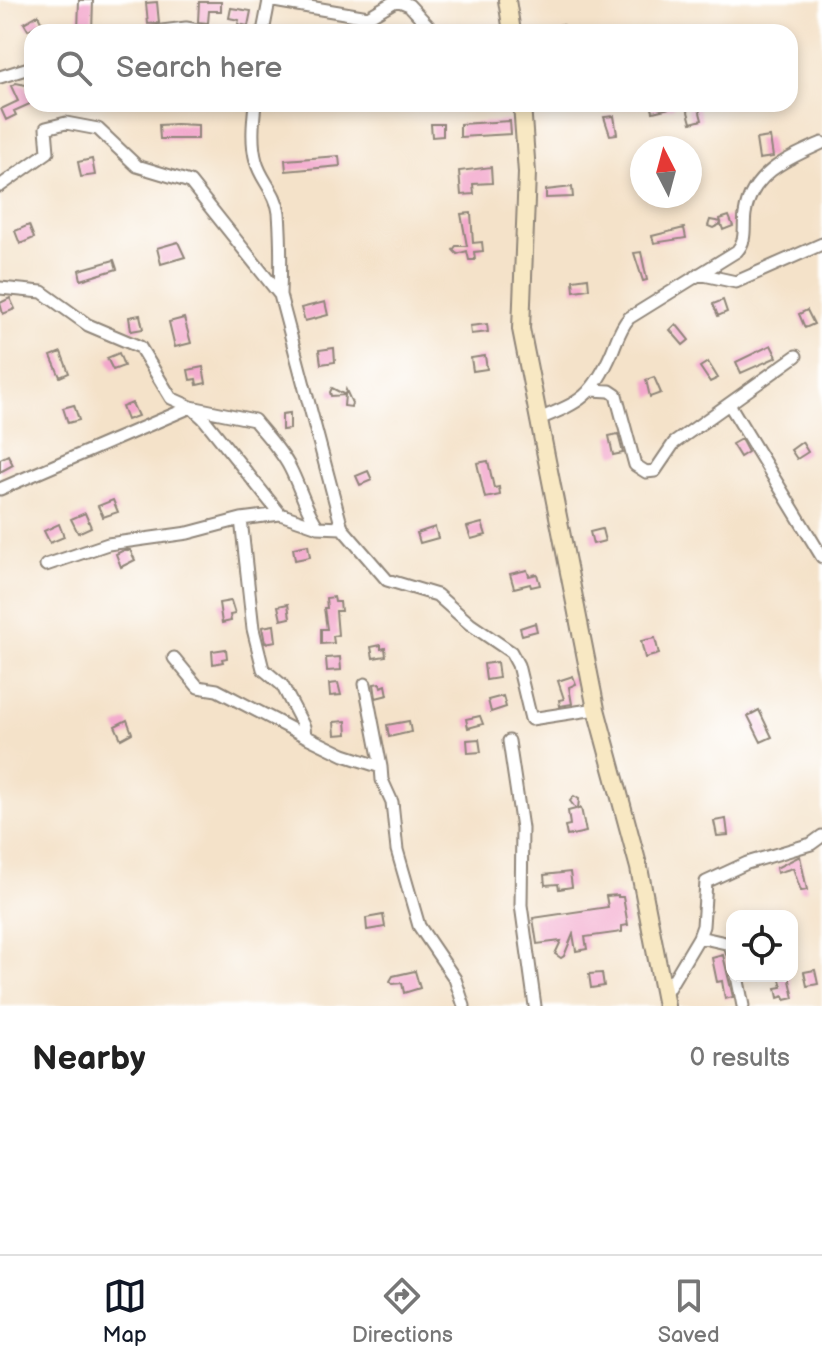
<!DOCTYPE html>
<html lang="en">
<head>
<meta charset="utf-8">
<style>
  :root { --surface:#fff; --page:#f2f2f2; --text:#222; --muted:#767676; --line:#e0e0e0; --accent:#111827 }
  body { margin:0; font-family:"Balsamiq Sans",sans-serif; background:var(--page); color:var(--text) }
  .controls { position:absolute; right:24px; bottom:24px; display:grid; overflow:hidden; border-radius:16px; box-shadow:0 4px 12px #0003 }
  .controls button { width:72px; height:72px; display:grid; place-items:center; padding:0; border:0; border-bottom:2px solid var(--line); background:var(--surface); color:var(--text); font:40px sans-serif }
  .compass { position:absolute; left:630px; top:136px; width:72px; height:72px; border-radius:50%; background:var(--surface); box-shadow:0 4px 12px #0003; rotate:354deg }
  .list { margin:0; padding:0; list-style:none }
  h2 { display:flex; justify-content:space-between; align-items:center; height:104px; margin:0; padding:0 32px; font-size:34px }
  h2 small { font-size:26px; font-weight:400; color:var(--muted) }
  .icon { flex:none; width:44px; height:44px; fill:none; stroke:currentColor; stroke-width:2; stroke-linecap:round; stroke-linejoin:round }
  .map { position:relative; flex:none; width:822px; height:1006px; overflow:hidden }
  .search { position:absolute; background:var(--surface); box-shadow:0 4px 12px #0003; left:24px; right:24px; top:24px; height:88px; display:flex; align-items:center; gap:20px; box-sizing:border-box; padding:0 28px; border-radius:24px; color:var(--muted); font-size:30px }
  .sheet { height:248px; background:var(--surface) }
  nav { display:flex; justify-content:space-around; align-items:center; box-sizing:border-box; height:112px; border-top:2px solid var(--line); background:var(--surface); font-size:22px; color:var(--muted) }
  nav a { display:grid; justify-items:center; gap:4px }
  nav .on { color:var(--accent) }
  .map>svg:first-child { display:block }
  .building { fill:#f3a8cc }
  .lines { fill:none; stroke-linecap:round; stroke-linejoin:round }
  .street-casing { stroke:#90867a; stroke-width:15 }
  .secondary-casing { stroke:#90867a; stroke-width:20 }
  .street { stroke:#fff; stroke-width:11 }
  .secondary { stroke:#f8e8c3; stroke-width:16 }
</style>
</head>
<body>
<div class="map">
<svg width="822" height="1006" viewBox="0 0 822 1006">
  <rect width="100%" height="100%" fill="#fff"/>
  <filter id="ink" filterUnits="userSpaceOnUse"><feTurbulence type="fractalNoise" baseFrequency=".0125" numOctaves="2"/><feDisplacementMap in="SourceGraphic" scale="16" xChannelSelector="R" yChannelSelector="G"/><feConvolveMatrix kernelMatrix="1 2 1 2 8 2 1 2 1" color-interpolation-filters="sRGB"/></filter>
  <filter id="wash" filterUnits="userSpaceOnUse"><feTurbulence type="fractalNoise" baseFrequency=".006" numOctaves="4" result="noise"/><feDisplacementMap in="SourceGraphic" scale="32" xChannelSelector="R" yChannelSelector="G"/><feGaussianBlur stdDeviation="1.8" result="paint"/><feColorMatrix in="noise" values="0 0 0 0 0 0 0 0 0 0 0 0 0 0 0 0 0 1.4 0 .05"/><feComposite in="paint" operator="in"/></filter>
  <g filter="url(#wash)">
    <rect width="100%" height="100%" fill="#f4e2c9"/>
    <g id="blocks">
      <path class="building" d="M79,0H93L92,32H78Z
        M157,2L159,23L148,24L146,3Z
        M199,2H221V11H209L208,23L198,22Z
        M231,8L251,11L248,26L238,24L239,20L229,18Z
        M38,15L42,23L28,30L24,23Z
        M16,83L26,85L32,103L14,111L16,115L6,120L1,109L18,101L11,86Z
        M651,104H674V107L653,112Z
        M698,105L702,120L691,123L687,108Z
        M614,116L617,134L610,135L604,117Z
        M510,121L511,134L460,137V124Z
        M176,124L198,125V139H160L159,125Z
        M431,124H443V136L432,137Z
        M770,137L773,157L759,159L756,139Z
        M339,156L340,166L286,171L285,160Z
        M92,159L95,175L81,177L78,162Z
        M491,167L492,183L473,184L474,194L461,195L459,171Z
        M572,187L573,197L546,198V190Z
        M471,213L473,243L482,242L483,251L474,252L475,260H469L467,251L457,254L453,250L456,246H467L461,214Z
        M729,216L733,226L723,230L721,224L713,228L708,226L710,220L721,222L720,219Z
        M29,225L34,238L20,244L15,231Z
        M684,228L686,238L654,243L652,236Z
        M178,242L185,257L161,264L157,248Z
        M641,252L647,280L643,281L634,253Z
        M114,260L117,269L81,280L79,270Z
        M588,278L589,289L574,291L573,280Z
        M10,298L15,309L3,314L0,303Z
        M723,300L727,312L718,316L713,304Z
        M325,302L328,315L305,321L301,308Z
        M807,310L814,324L805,328L799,314Z
        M140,315L143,329L131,331L129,317Z
        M184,318L191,343L175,347L169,322Z
        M487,324L488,332L471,334L470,326Z
        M676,324L689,340L683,345L670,330Z
        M771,345L777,357L741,373L736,362Z
        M334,348L335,362L321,364L319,350Z
        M61,352L69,373L60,377L51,356Z
        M119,353L124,366L113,370L107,358Z
        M485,356L487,369L473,371L471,358Z
        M708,362L718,378L710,382L700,367Z
        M203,367L206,383L197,385L196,379L190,380L188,370Z
        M654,377L661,393L650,397L646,380Z
        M332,388L345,395L346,390L352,403L351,407L344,406L345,395L331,396L330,392Z
        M132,403L138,416L127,420L122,407Z
        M74,405L79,420L68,423L63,408Z
        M290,413V429L282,430V414Z
        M618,434L623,453L613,455L609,436Z
        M741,439L748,452L740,457L732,444Z
        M802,442L808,452L797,459L791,450Z
        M8,455L13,465L0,472V459Z
        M488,461L494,488L499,487L500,495L485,498L477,463Z
        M368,471L372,480L360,485L356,476Z
        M113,500L118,512L103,517L98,506Z
        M85,513L91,527L78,533L71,519Z
        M482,523L486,535L471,539L467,527Z
        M59,524L64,537L50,543L44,531Z
        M435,527L438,538L420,543L417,533Z
        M602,529L605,541L593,544L590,532Z
        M308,545L310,557L295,560L293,548Z
        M124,550H130L135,560L121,567L116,554Z
        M527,570L529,576L537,574L540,585L531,587L530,584L514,588L510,574Z
        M334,597L335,602H340L341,611H336L338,635L333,636L334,643L321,644V629H327L324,608H327L326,598Z
        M231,601L235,614L230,615L231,621L222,623L219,603Z
        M288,604L290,618L281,620L278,606Z
        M535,623L537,631L522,635L520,628Z
        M274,625L276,641L265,643L262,627Z
        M655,638L659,654L645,658L641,641Z
        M381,645V649L385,648L386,656L373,658L371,647Z
        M226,649L227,658L222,659L223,662L213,664L212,651Z
        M340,657L341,670L327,671L326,658Z
        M497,662L499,678L486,680L484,664Z
        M573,676L576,684L569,687L572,704L560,706L559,700L564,699L558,681Z
        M338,683L341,695L330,696L329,684Z
        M380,683L381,687L386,685L388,695L376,698L374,684Z
        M503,696L506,707L491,712L488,700Z
        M759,710L772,737L761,742L748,716Z
        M480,716L483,724L468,728L466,719Z
        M127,720L132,733L121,739L115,726Z
        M346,721L347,734L335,735L334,722Z
        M409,721L411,732L389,737L387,725Z
        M479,739L481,752L468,753L467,740Z
        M574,796L579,799L578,809L581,808L586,832L567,836L565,826L570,825L568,811L576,809L570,801Z
        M726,819L728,835L717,836L714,821Z
        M800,856L807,890L801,891L793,868L777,873L776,868Z
        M570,872L572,887L559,889L558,884L545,885L544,875Z
        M618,895V897H623L628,925L622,926V932L585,937L587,949L576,951L573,934L564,956L561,958L555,954L561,941L537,944L533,918L608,907L606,896Z
        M383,915L385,927L367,930L366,918Z
        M723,955L733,997L725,999L722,981L717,982L712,958Z
        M815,970L818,984L807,986L804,972Z
        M415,971L420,988L404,993L402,983L393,984L390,981L393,976Z
        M602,973L604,986L591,988L589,974Z
        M779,976H789L794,998L785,1000L784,996L778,998L776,988L782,987Z"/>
    </g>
  </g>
  <g filter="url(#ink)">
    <use href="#blocks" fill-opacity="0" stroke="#90867a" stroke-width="2"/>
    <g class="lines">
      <defs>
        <path id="street" d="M268,0L368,17L397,0L409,5L434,32
          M154,32L186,28L209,32
          M263,32L269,1
          M560,32L561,31
          M0,77L32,67
          M255,104C253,122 251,143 256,161C260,179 277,193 279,213C281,240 281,267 280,295
          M0,186L48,152L46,128L66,123L98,129L137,166L190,182L280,295L342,528
          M699,274L736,282L822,244
          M0,288L42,292L88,325L140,347L171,398L191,407L204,419L280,514
          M591,390L610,391L616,395L635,465L646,472L655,471L674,443L796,356
          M729,404L822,557
          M539,419C581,402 593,396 612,352C617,340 620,328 629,318L737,251C747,240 743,228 745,214C751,173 789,158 822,143
          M0,489L191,407L254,420C266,435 281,450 290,468C300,487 305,509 318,527L280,514L241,519L188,533L108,544L46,565
          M241,519L253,629L263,669L282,685L304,727L305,736L344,755L381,767L382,780L392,802L397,850L419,926L455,979L464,1006
          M318,527L342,528L387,580L437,595L470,624L511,652L518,665L531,719L596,709
          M174,658L198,687L217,690L305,736
          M365,684L381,767
          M509,741L522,828L521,905L535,1006
          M699,937L730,944L732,952
          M737,976L743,1006
          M665,994L699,937L703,926L706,882L747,863L811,844L822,836"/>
        <path id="secondary" d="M507,0L512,32
          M522,104L527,173L521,329L596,709L639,868L666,1006"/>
      </defs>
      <use href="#street" class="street-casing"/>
      <use href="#secondary" class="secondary-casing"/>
      <use href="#street" class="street"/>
      <use href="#secondary" class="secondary"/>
    </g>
  </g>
</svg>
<div class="controls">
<button><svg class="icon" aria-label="locate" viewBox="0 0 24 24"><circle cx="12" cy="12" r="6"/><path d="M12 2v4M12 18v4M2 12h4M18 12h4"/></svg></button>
</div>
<svg class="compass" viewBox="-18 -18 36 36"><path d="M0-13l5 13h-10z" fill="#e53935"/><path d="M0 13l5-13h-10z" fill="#767676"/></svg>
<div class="search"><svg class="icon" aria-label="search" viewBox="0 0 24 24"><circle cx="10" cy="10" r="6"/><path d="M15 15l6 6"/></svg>Search here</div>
</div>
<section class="sheet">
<h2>Nearby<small>0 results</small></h2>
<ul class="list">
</ul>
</section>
<nav>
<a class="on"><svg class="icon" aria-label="map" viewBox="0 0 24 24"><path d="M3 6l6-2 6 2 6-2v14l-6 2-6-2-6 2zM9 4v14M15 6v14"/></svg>Map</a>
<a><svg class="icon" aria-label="directions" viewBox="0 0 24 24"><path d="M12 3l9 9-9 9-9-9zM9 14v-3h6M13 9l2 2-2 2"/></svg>Directions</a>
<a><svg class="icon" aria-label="saved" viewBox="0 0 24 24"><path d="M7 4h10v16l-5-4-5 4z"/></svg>Saved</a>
</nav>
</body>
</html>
